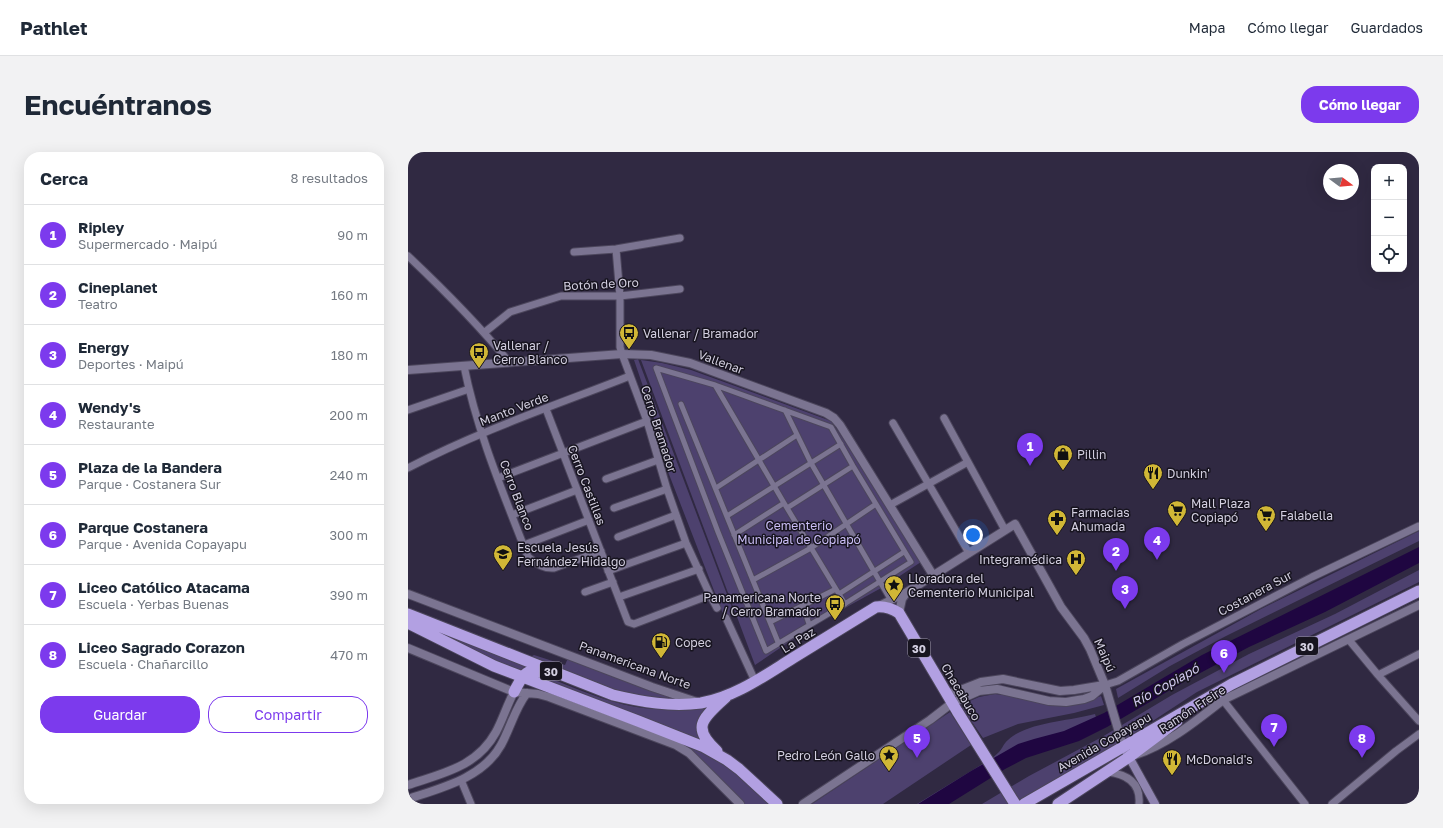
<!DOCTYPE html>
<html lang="es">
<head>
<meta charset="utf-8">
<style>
  :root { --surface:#fff; --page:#f2f2f3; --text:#1f2937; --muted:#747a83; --line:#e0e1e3; --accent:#7c3aed }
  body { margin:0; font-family:"Golos Text",sans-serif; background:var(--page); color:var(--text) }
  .controls { position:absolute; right:12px; top:12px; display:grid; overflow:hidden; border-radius:8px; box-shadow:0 4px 16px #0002 }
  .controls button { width:36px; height:36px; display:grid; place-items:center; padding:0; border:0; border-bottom:1px solid var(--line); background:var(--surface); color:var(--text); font:20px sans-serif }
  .compass { position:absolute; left:915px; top:12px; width:36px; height:36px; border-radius:50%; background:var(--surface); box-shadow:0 4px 16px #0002; rotate:106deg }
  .you { position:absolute; left:565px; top:383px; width:14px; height:14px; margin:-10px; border:3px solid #fff; border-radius:50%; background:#1a73e8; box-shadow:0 0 0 6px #1a73e833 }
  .badge { display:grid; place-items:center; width:26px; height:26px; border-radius:50%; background:var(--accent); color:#fff; font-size:13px; font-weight:700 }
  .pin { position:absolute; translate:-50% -33px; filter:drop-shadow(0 1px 2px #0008) }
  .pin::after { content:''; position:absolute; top:21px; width:14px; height:12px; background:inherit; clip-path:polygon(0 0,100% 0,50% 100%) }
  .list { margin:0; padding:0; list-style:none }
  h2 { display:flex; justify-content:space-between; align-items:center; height:52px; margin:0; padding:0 16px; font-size:17px }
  h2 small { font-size:13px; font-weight:400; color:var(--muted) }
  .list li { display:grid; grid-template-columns:26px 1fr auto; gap:12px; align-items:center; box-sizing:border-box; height:60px; padding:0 16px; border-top:1px solid var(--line) }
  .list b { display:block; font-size:15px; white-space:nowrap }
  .list p { margin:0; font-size:13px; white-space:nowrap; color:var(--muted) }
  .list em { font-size:13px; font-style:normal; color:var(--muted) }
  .actions { display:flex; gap:8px; padding:12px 16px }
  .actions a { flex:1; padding:9px 0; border:1px solid var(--accent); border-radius:16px; text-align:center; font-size:14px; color:var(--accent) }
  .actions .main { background:var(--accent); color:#fff }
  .icon { flex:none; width:22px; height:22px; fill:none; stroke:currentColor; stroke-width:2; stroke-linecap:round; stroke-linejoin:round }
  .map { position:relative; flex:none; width:1011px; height:652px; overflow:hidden; border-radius:16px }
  header { display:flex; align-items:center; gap:24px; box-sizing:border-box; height:56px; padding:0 20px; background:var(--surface); border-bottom:1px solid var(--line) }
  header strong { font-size:19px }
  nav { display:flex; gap:22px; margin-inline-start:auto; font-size:14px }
  .intro { display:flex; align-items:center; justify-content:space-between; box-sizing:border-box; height:96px; padding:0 24px }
  h1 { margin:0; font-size:28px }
  .button { padding:10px 18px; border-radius:16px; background:var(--accent); color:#fff; font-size:14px; font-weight:700 }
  main { display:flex; gap:24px; padding:0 24px }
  aside { flex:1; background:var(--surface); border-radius:16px; box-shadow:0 4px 16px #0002 }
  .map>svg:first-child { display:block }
  .green { fill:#4d416e }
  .water { fill:#1f0641 }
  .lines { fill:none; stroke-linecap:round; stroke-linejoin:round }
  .pedestrian-casing { stroke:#4c465c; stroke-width:7 }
  .minor-casing { stroke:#4c465c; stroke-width:9 }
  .tertiary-casing { stroke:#4c465c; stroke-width:10 }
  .secondary-casing { stroke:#4c465c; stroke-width:10 }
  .trunk-casing { stroke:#4c465c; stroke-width:13 }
  .pedestrian { stroke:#7b7491; stroke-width:5 }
  .minor { stroke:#7b7491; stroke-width:7 }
  .tertiary { stroke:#7b7491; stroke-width:8 }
  .secondary { stroke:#8f84b0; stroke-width:8 }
  .trunk { stroke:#b2a0e2; stroke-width:11 }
  .labels { text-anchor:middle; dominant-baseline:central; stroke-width:3; stroke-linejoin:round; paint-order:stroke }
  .shield { fill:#17141f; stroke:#9b97a6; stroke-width:1 }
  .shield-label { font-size:11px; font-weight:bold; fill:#d3cfe0 }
  .street-label { font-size:12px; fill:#d3cfe0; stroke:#17141f }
  .poi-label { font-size:12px; fill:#d3cfe0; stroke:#17141f; text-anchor:start }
  .park-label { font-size:12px; fill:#cbbef6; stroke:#17141f }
  .water-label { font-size:13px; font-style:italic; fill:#d3cbf1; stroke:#17141f }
</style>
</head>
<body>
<header>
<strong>Pathlet</strong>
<nav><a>Mapa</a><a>Cómo llegar</a><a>Guardados</a></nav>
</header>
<div class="intro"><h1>Encuéntranos</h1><a class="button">Cómo llegar</a></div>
<main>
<aside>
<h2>Cerca<small>8 resultados</small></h2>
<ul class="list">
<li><span class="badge">1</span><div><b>Ripley</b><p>Supermercado · Maipú</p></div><em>90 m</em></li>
<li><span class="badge">2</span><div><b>Cineplanet</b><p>Teatro</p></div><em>160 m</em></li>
<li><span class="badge">3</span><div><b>Energy</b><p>Deportes · Maipú</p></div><em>180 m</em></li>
<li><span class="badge">4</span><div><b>Wendy's</b><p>Restaurante</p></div><em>200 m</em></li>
<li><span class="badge">5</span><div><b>Plaza de la Bandera</b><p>Parque · Costanera Sur</p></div><em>240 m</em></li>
<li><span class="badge">6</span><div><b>Parque Costanera</b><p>Parque · Avenida Copayapu</p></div><em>300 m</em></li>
<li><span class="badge">7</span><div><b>Liceo Católico Atacama</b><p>Escuela · Yerbas Buenas</p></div><em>390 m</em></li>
<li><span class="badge">8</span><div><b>Liceo Sagrado Corazon</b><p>Escuela · Chañarcillo</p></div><em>470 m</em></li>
</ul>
<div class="actions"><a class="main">Guardar</a><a>Compartir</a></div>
</aside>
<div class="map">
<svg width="1011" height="652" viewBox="0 0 1011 652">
  <rect width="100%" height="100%" fill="#302942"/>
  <path class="green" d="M230,207L326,461L317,467L257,312L255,293L226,208Z
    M233,208L254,211L283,218L423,269L472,342L513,410L475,435L406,473L347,513Z
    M1011,379V389L818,484L762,514L710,546L708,537L853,457Z
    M1011,418V430L789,540L708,593L608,652H574L621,624L694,585L764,543L841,502L927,462Z
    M48,485L57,488L117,514L112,520L45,488Z
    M126,503L157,513L160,506L205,525L260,544V547C249,546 237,546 227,543C191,534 156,519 122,505Z
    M133,525H139C175,539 213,557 252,557C270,557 288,553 305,551L295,561L296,591L130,527Z
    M587,542L673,551L693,544L696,553L666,561L610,572L575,586L555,557V552L571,545Z
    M542,560L563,593L475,652H404Z
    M687,562L692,578L613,601L534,652H509L581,608C584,606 588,603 591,600C594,597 596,591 600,588C619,570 662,569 687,562Z
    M271,591L294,599L319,613L364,652H336Z"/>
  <path class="water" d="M1011,395V411L917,460L841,495L781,527L699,575L671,589L618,606L597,617L541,652H510L563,619L610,592L626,587L656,579L696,561L794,503Z"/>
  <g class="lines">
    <defs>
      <path id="pedestrian" d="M248,216L307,233L423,275L445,314L503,410L427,458L358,499L310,380Z
        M307,233L376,351L437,452
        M273,252L370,490
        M377,258L403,311L482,447
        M308,336L389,283
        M379,356L445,314
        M319,364L433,292
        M326,383L376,351
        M345,428L403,396L468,352
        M431,442L496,400
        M395,454L401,472
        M362,470L428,437"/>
      <path id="minor" d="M208,97L212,144V195L214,202L239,269L259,337L278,391L302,443L309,456
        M166,100L208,97L272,86
        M0,104C36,138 70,172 101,210
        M77,180L102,160L153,144H212L272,137
        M56,214C69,280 96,343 120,405C127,411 137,417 146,416L193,399
        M138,257L220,470L226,472L302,443
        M0,258L61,237
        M536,266L597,378
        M485,271L561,401
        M0,316C71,279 148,253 222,224
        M90,326L239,269
        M198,327L250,308
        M482,353L560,310
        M206,356L259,337
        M104,363L169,338
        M210,385L268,363
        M116,393L181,368
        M200,419L278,391
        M177,440L205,430
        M211,445L291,417
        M318,466L347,529
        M941,488L970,523L1011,569
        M970,523L1011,502
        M697,533L710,529L775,492L904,425L1011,374
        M815,548L897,652
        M699,620C718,622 733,630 731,652
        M53,628L63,652
        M924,652L988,599L1011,582"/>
      <path id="tertiary" d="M0,218L214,202L243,203L282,211L418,261L426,266L432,273L525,423
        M0,442L244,535L289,550
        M469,455L499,440L607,372L653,455L676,486L682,497L697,533L715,594
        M491,461L494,447L499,440
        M0,496L106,540L130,542L141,545L268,593L281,601L332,652
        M537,540L545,541L573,530L595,527L652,539L666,538L696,533
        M727,603C760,592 788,569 815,548L1011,453
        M0,633C35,621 69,615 88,580C95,567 99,553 106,540
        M0,647C33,636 75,626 93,593C102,577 107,556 119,541
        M395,652L522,568L544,551L571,539L589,537L641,549L658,550L676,547L684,544L697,533"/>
      <path id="secondary" d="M715,594L747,652"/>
      <path id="trunk" d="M0,462L205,543C234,550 263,555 293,551C327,545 356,524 385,506C413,489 440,472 468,455C477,454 483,456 491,461L549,559L607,652
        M0,471L86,514L230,569L296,595L319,608L331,617L369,652
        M106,540C114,525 117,514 137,521
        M309,599C281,574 297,565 318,545
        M616,652L824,532L1011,439
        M650,652L721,605L769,569"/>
    </defs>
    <use href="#pedestrian" class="pedestrian-casing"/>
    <use href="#minor" class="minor-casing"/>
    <use href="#tertiary" class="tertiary-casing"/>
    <use href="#secondary" class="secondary-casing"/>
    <use href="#trunk" class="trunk-casing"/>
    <use href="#pedestrian" class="pedestrian"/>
    <use href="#minor" class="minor"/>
    <use href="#tertiary" class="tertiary"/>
    <use href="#secondary" class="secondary"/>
    <use href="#trunk" class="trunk"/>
  </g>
  <defs>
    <symbol id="bus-pin" viewBox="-11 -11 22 30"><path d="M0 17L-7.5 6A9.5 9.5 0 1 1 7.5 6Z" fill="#d1b736" stroke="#17141f"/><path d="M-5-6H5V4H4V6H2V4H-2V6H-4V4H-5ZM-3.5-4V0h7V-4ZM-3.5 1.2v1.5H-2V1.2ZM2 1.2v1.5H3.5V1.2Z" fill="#111"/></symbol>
    <symbol id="shop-pin" viewBox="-11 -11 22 30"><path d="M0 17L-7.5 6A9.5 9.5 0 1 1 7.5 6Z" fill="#d1b736" stroke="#17141f"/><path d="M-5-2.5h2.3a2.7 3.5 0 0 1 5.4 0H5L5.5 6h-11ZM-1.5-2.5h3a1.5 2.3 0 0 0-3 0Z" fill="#111"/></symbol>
    <symbol id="restaurant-pin" viewBox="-11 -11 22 30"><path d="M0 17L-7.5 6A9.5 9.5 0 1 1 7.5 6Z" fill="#d1b736" stroke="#17141f"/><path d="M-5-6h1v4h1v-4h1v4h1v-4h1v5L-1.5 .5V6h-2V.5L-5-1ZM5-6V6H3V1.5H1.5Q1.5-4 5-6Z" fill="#111"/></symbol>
    <symbol id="supermarket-pin" viewBox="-11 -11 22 30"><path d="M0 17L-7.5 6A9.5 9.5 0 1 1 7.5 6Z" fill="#d1b736" stroke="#17141f"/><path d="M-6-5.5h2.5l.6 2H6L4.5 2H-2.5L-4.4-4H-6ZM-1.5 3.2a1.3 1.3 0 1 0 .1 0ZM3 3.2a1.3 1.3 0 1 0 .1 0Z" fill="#111"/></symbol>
    <symbol id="pharmacy-pin" viewBox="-11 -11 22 30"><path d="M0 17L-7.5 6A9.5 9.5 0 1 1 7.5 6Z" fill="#d1b736" stroke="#17141f"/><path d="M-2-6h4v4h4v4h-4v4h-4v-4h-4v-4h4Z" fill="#111"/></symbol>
    <symbol id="school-pin" viewBox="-11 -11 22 30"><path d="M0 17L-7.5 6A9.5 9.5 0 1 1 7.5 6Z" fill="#d1b736" stroke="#17141f"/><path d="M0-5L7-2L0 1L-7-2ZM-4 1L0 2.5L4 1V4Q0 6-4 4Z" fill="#111"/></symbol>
    <symbol id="hospital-pin" viewBox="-11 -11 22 30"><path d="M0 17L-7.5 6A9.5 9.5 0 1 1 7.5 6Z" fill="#d1b736" stroke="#17141f"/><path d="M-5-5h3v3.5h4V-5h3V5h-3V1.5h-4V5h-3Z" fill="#111"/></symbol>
    <symbol id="sight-pin" viewBox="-11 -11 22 30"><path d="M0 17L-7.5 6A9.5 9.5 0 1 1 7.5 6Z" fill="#d1b736" stroke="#17141f"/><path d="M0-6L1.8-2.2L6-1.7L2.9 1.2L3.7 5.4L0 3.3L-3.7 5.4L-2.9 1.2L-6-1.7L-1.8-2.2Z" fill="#111"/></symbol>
    <symbol id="fuel-pin" viewBox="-11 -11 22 30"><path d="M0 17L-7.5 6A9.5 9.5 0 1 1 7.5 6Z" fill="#d1b736" stroke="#17141f"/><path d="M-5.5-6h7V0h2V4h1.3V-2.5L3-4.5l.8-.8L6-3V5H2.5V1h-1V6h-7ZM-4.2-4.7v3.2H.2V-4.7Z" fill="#111"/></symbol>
  </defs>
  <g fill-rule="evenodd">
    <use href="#bus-pin" x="210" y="170" width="22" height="30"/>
    <use href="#bus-pin" x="60" y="189" width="22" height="30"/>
    <use href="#shop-pin" x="644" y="291" width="22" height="30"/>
    <use href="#restaurant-pin" x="734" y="310" width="22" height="30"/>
    <use href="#supermarket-pin" x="758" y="347" width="22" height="30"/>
    <use href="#supermarket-pin" x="847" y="352" width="22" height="30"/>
    <use href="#pharmacy-pin" x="638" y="356" width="22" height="30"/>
    <use href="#school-pin" x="84" y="391" width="22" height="30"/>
    <use href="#hospital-pin" x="657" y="396" width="22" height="30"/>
    <use href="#sight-pin" x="475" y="422" width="22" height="30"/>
    <use href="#bus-pin" x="416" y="441" width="22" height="30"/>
    <use href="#fuel-pin" x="242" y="479" width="22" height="30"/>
    <use href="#sight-pin" x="470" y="592" width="22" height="30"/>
    <use href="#restaurant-pin" x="753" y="596" width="22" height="30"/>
  </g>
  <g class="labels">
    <g class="shield">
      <rect x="888" y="485" width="22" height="18" rx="3"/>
      <rect x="500" y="487" width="22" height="18" rx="3"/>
      <rect x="132" y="510" width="22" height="18" rx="3"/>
    </g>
    <g class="shield-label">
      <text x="899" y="494">30</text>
      <text x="511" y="496">30</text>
      <text x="143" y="519">30</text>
    </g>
    <g class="street-label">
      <text transform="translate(193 132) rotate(-3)">Botón de Oro</text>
      <text transform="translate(313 210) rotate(20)">Vallenar</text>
      <text transform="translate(106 257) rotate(-21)">Manto Verde</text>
      <text transform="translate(251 277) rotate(72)">Cerro Bramador</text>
      <text transform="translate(179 333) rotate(69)">Cerro Castillas</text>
      <text transform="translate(109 343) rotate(69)">Cerro Blanco</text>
      <text transform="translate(847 441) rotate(-28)">Costanera Sur</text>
      <text transform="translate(390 488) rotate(-32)">La Paz</text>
      <text transform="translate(697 503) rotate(66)">Maipú</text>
      <text transform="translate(227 513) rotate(20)">Panamericana Norte</text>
      <text transform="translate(553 540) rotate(59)">Chacabuco</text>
      <text transform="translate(784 557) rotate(-33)">Ramón Freire</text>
      <text transform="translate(696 590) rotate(-30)">Avenida Copayapu</text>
    </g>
    <g class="poi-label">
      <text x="235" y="181">Vallenar / Bramador</text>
      <text x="85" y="193">Vallenar /<tspan x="85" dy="14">Cerro Blanco</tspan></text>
      <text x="669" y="302">Pillin</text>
      <text x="759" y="321">Dunkin'</text>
      <text x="783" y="351">Mall Plaza<tspan x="783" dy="14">Copiapó</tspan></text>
      <text x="663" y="360">Farmacias<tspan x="663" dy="14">Ahumada</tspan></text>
      <text x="872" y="363">Falabella</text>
      <text x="109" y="395">Escuela Jesús<tspan x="109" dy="14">Fernández Hidalgo</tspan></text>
      <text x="654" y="407" text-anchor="end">Integramédica</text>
      <text x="500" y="426">Lloradora del<tspan x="500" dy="14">Cementerio Municipal</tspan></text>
      <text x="413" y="445" text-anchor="end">Panamericana Norte<tspan x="413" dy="14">/ Cerro Bramador</tspan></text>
      <text x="267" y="490">Copec</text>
      <text x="467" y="603" text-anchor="end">Pedro León Gallo</text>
      <text x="778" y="607">McDonald's</text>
    </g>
    <g class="park-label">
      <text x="391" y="373">Cementerio<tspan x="391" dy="14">Municipal de Copiapó</tspan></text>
    </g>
    <g class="water-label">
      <text transform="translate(757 533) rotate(-29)">Río Copiapó</text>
    </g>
  </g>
</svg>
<div class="controls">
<button>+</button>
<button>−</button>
<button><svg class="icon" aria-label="locate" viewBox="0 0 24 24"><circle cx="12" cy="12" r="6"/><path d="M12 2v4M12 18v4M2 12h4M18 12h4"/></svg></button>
</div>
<svg class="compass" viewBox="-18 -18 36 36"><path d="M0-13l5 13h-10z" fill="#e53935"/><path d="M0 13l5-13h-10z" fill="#747a83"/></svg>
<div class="you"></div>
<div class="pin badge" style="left:622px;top:314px">1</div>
<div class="pin badge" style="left:708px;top:419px">2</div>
<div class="pin badge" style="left:717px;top:457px">3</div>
<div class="pin badge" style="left:749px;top:408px">4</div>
<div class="pin badge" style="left:509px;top:606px">5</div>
<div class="pin badge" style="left:816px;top:521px">6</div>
<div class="pin badge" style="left:866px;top:595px">7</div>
<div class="pin badge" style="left:954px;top:606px">8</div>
</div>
</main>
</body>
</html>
